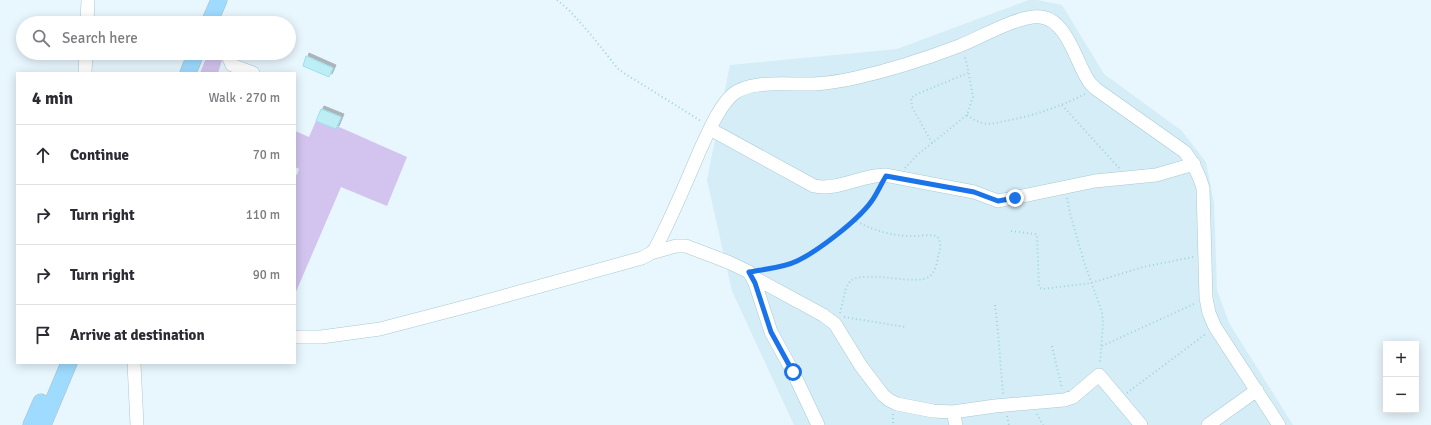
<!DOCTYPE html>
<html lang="en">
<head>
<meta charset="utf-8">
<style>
  :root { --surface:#fff; --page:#f2f2f3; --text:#2b2b33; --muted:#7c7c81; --line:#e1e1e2 }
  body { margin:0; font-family:Signika,sans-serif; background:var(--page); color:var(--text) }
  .controls { position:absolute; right:12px; bottom:12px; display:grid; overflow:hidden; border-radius:0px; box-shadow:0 2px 10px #0003 }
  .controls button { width:36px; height:36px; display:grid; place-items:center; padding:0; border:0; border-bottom:1px solid var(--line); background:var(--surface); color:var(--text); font:20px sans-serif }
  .stop { position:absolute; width:12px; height:12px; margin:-9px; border:3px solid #1a73e8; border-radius:50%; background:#fff }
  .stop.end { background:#1a73e8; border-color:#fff; box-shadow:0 1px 4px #0008 }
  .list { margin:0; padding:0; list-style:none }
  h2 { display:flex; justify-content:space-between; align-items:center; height:52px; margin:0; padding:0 16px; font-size:17px }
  h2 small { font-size:13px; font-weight:400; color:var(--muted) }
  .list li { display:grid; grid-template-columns:26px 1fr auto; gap:12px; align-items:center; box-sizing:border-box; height:60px; padding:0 16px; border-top:1px solid var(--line) }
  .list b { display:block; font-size:15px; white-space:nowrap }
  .list em { font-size:13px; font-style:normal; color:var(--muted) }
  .icon { flex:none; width:22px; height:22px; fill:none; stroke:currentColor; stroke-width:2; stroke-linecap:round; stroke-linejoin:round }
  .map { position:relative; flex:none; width:1431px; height:425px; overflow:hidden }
  .search { position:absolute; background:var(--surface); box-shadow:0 2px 10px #0003; left:16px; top:16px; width:280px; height:44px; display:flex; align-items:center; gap:10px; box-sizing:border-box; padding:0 14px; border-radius:22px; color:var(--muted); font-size:15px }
  .panel { position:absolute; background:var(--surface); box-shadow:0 2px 10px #0003; left:16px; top:72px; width:280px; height:292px; border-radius:0px }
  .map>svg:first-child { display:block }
  .residential { fill:#d5edf7 }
  .green { fill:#d2c4ee }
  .building { fill:#bdeef6; stroke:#9be1eb; filter:url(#shadow) }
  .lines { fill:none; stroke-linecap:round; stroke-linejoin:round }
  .minor-casing { stroke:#a8c9cf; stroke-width:14 }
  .major-casing { stroke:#abc0c2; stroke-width:17 }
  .path { stroke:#9fd4dc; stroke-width:2; stroke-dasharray:1 3; stroke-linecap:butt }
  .minor { stroke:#fff; stroke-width:13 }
  .major { stroke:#9edbff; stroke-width:16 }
  .route { stroke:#1a73e8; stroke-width:5 }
</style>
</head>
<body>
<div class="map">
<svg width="1431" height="425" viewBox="0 0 1431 425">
  <defs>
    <filter id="shadow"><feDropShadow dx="3" dy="-3" stdDeviation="0" flood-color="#0004"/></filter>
  </defs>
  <rect width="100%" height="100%" fill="#e8f6fe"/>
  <path class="residential" d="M1029,0H1037L1062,5L1104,74L1182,131L1206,162L1214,203L1217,290L1229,323L1293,425H794L732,291L707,180L730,65L897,49Z"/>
  <path class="green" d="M208,53H217L222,60L218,73H200Z
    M316,121L336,129L337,126L407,157L387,206L341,187L295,294V174L297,175L299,169L295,167V131L309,137Z"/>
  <path class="building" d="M306,56L333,68L329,77L303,66Z
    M321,109L341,117L336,129L316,121Z"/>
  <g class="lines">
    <defs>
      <path id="minor" d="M87,23L88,0
        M227,53L232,65L253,73
        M85,73L86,53
        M710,129L814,186C838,191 861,175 885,175L974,192L998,201L1095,181L1156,175L1194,164
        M651,253L676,246H686L728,262L749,272L755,283L771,332L793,372L818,425
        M753,277L823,315L835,324L861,366L883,395L889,400L897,404L933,411L953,412L995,406L1064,400L1073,397L1099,375L1141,425
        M295,337H321L380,329L472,305L642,258L651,253L655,249C672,217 686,183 700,150C708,133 718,108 732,95C749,79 791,85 814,84C828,83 842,81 855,78C891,70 925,59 959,46C980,38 1020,14 1041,17C1067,20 1076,62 1088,80C1090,84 1093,86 1096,89L1185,152C1194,164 1199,174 1203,188L1206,298L1209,313L1215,327L1279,425
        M134,363L137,425
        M953,412L956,425
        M1208,425L1257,390"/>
      <path id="major" d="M209,23L219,0
        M188,73L196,53
        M31,425L41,402
        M43,425L69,363"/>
    </defs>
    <use href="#minor" class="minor-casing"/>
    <use href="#major" class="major-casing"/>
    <path class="path" d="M557,0L570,11L592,36L619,70L701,121
      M1062,105L1119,168
      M967,115C973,119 979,123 987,124C993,124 999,122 1005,121C1033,116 1059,107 1085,94
      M932,143L912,107L911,98L915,95L968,73
      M905,168L917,155L967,115L973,97L967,64L964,55
      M1067,198L1070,213L1084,262L1102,312L1103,323L1100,364
      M1011,231L1035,234L1037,235L1039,287L1042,289L1091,283L1143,267L1193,257
      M762,270C773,267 785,266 795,262C807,257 817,249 827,241C848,225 868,210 880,186
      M995,305L998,331L1003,394
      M840,313L846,288L851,280C873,270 916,287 930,276C935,272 937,263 938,257C940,250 942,242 937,236C929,234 920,236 912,236C891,236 872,230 854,220
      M844,317L906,327
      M1052,346L1062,389
      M1102,346L1196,303
      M1127,393L1207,333
      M893,414V425
      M1037,414L1043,425
      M1007,416L1009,425"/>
    <use href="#minor" class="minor"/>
    <use href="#major" class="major"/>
  </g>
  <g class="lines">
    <path class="route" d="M793,372L771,332L755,283L749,272C765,269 783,268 797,261C818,251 857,221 871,202C877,194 881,184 886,176L974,192L998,201L1015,198"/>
  </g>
</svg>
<div class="controls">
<button>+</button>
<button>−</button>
</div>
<div class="stop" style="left:793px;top:372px"></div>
<div class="stop end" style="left:1015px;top:198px"></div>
<div class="search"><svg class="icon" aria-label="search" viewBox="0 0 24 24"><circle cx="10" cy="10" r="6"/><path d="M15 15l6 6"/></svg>Search here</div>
<section class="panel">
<h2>4 min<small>Walk · 270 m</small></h2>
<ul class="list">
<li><svg class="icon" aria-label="ahead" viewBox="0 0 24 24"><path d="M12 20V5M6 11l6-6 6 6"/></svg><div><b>Continue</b></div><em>70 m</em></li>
<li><svg class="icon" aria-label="right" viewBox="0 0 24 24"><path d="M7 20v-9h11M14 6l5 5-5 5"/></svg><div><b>Turn right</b></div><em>110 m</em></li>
<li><svg class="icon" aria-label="right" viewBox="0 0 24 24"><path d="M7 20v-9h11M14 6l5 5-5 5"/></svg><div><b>Turn right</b></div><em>90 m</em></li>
<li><svg class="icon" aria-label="arrive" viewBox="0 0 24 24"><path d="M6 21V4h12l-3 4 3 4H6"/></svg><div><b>Arrive at destination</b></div></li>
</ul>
</section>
</div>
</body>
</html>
